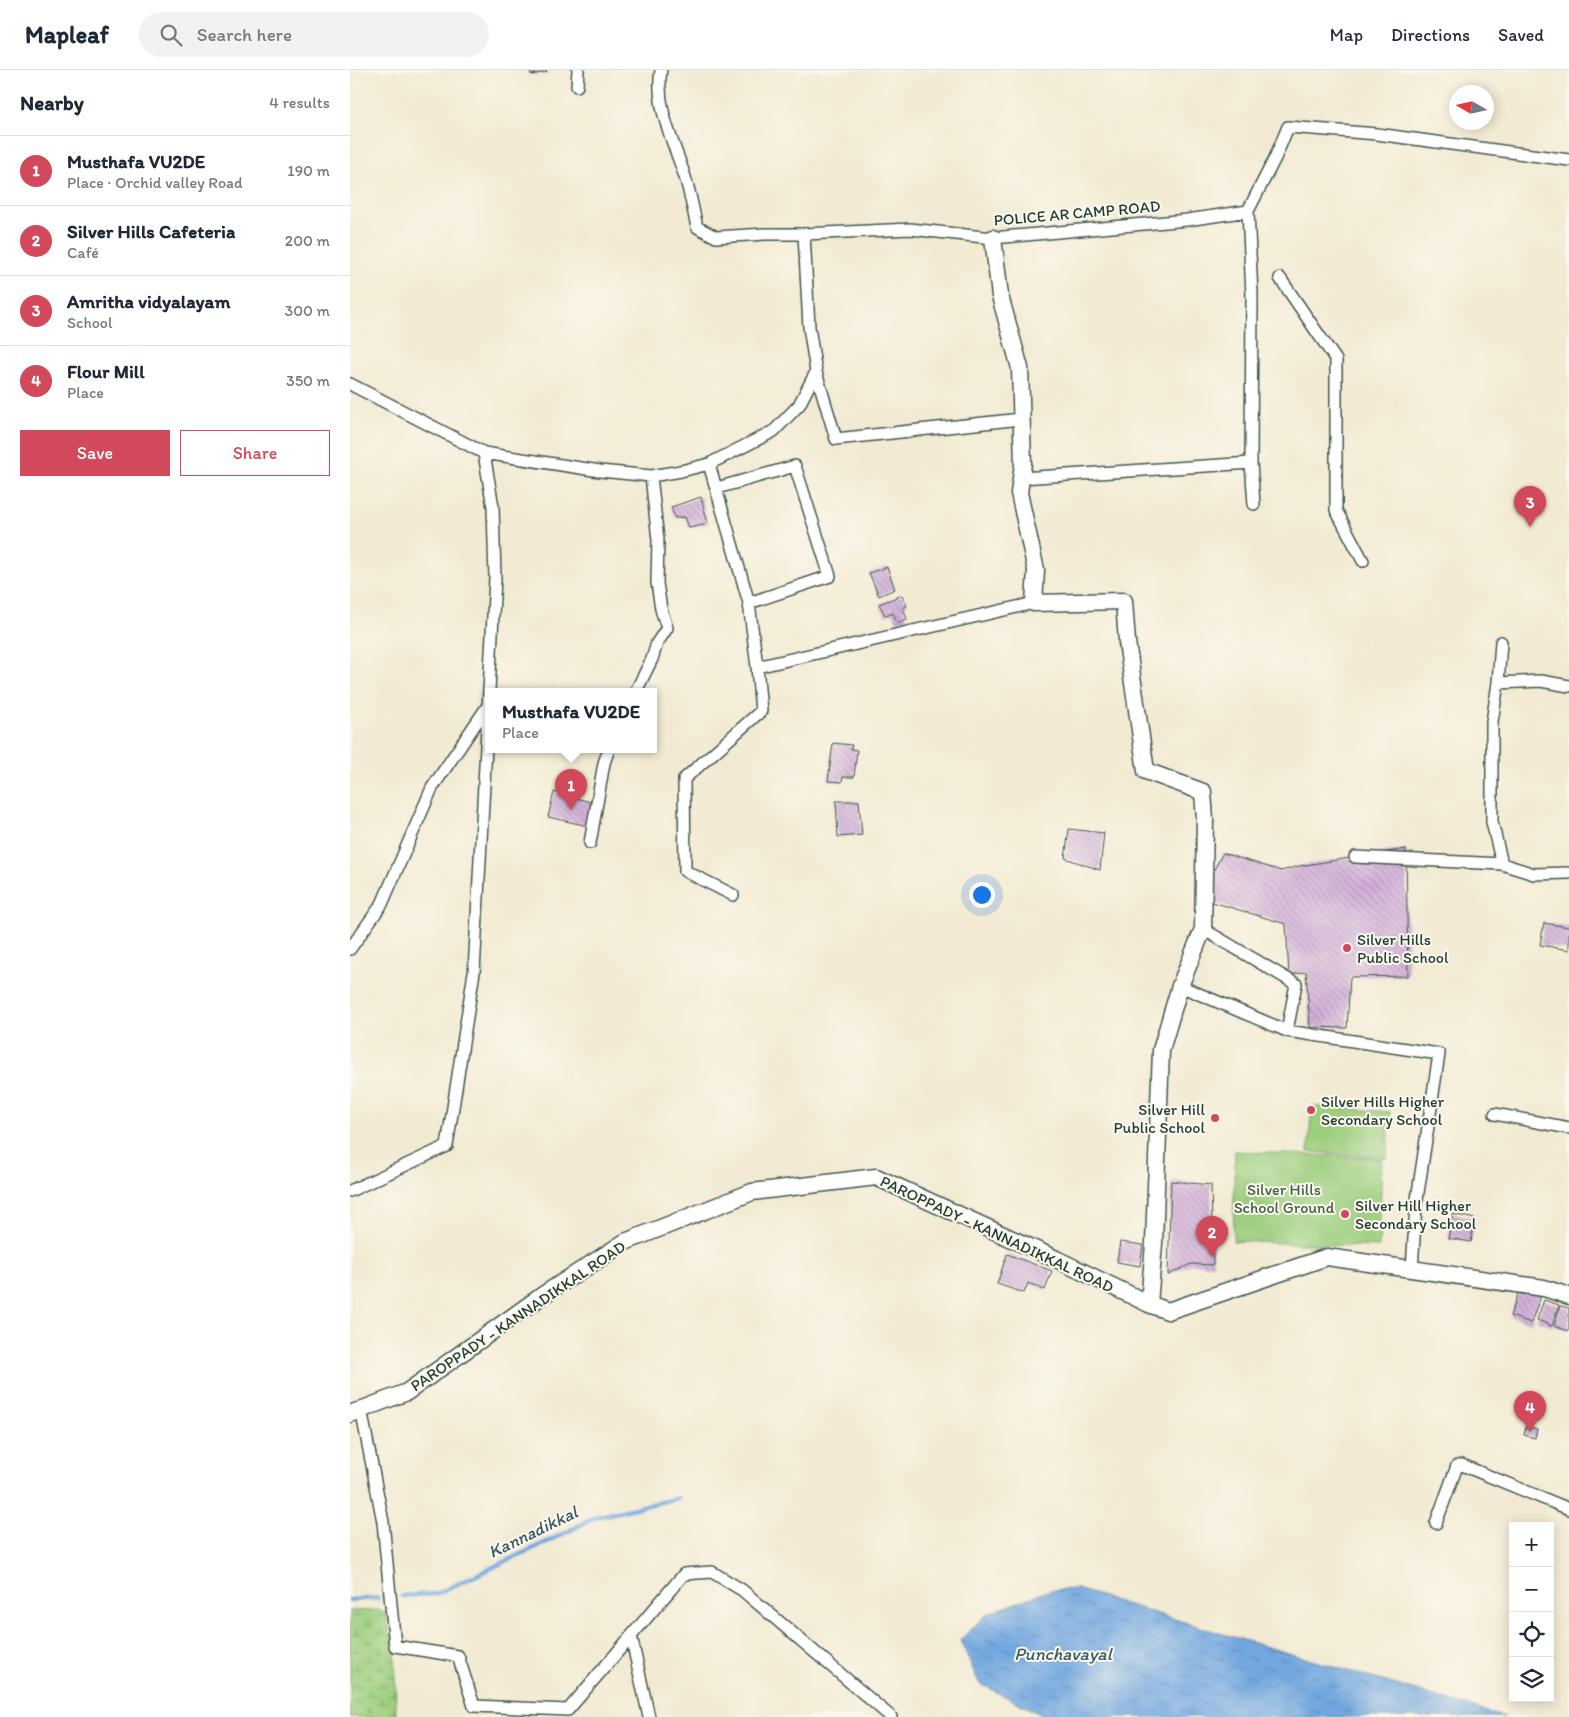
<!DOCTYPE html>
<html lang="en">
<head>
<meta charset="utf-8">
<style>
  :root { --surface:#fff; --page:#f2f2f3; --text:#1f2937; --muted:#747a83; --line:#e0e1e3; --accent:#d1495b }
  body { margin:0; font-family:Itim,sans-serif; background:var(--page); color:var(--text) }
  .controls { position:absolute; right:15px; bottom:15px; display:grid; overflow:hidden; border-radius:0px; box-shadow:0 2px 12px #0003 }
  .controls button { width:45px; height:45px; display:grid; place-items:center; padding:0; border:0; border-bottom:1px solid var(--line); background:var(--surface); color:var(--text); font:25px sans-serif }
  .compass { position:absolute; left:1099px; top:15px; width:45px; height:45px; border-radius:50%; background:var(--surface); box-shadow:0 2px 12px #0003; rotate:279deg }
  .you { position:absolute; left:631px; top:824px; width:18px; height:18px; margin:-12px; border:4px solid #fff; border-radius:50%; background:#1a73e8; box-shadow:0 0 0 8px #1a73e833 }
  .badge { display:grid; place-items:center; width:32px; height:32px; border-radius:50%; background:var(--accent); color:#fff; font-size:16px; font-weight:700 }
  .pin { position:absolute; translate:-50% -41px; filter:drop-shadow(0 1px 2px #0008) }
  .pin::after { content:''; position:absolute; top:26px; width:18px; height:15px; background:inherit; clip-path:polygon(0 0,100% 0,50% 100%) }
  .popup { position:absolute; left:135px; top:618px; width:172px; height:65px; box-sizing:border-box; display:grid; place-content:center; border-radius:0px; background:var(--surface); filter:drop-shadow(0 1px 4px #0005); font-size:16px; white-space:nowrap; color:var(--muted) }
  .popup b { font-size:19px; color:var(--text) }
  .popup::after { content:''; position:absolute; left:50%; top:100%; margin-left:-10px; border:10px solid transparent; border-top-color:var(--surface) }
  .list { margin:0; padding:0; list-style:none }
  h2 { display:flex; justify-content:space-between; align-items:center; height:65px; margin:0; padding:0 20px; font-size:21px }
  h2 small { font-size:16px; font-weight:400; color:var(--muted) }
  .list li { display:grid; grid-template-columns:32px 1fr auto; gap:15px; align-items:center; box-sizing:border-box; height:70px; padding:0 20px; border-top:1px solid var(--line) }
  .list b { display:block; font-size:19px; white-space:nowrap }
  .list p { margin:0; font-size:16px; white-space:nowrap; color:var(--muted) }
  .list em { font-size:16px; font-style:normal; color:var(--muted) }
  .actions { display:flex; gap:10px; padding:15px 20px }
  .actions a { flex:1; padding:11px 0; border:1px solid var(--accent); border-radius:0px; text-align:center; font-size:18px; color:var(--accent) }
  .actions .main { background:var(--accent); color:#fff }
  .icon { flex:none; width:28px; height:28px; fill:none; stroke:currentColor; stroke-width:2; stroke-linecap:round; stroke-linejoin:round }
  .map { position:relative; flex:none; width:1219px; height:1647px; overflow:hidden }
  header { display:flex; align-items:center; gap:30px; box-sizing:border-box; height:70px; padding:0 25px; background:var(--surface); border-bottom:1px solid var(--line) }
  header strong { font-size:24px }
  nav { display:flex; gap:28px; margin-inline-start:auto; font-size:18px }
  .search { width:350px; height:45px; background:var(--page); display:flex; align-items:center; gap:12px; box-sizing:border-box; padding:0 18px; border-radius:28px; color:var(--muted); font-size:19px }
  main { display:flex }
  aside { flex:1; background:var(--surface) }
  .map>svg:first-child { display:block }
  .wetland { fill:url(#wetland-marsh); stroke:#5e8659 }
  .green { fill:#9cce7e; stroke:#5e8659 }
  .water { fill:url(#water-ripples); stroke:#48728a }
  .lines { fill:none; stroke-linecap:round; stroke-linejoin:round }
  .stream { stroke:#72a7df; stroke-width:4.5 }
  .building { fill:url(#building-back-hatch) }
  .street-casing { stroke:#3f574c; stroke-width:14 }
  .secondary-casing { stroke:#3f574c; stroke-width:19 }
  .street { stroke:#fff; stroke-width:11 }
  .secondary { stroke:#fff; stroke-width:16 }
  .poi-dot { fill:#d1495b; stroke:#fbf7ec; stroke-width:2 }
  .labels { text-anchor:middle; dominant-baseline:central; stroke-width:4; stroke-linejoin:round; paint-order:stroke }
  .street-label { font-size:16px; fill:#1f3d34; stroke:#fbf7ec }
  .poi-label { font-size:16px; fill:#1f3d34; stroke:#fbf7ec; text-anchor:start }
  .park-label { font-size:16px; fill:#3e6146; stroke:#fbf7ec }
  .water-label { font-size:18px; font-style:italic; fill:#385d67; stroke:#fbf7ec }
</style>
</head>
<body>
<header>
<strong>Mapleaf</strong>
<div class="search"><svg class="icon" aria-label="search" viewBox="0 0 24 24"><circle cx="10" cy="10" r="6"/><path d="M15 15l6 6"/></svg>Search here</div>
<nav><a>Map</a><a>Directions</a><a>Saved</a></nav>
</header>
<main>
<aside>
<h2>Nearby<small>4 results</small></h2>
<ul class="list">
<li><span class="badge">1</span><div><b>Musthafa VU2DE</b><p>Place · Orchid valley Road</p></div><em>190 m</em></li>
<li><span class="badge">2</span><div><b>Silver Hills Cafeteria</b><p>Café</p></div><em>200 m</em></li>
<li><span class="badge">3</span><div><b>Amritha vidyalayam</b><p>School</p></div><em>300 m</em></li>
<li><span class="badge">4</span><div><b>Flour Mill</b><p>Place</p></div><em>350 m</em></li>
</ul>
<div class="actions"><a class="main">Save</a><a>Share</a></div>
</aside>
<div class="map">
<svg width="1219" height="1647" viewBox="0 0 1219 1647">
  <defs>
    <pattern id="wetland-marsh" width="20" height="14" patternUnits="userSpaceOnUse" patternTransform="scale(1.25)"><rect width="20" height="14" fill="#9cce7e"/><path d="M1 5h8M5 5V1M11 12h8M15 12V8" fill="none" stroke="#7fa868"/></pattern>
    <pattern id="water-ripples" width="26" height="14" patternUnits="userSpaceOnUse" patternTransform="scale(1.25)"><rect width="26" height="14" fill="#72a7df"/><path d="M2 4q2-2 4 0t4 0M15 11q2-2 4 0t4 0" fill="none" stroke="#5d89b6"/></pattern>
    <pattern id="building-back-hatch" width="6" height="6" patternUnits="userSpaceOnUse" patternTransform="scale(1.25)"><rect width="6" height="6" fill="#d2aed9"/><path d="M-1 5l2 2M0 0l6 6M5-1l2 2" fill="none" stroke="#aa8fb1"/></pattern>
  </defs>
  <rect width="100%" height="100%" fill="#fbf7ec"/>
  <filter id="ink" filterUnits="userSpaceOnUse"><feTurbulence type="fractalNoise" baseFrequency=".02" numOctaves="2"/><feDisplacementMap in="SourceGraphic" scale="10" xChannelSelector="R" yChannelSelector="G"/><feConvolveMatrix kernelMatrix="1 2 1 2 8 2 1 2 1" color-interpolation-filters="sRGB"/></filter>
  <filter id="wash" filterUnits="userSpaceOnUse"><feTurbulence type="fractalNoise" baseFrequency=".0096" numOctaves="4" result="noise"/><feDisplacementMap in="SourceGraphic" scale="20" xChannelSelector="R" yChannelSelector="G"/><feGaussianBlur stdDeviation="1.12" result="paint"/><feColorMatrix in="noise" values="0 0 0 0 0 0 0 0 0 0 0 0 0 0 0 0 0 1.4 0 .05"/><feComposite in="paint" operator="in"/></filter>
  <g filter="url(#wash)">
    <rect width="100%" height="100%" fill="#f2ead2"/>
    <path class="wetland" d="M29,1540L36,1542L38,1555L45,1576L46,1647H0V1541Z"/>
    <path class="green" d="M962,1036L1040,1042L1037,1088L958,1082Z
      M885,1081L1032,1089L1029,1177L883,1171Z"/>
    <path class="water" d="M727,1519L870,1563L1155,1647H696L629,1613L610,1570L637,1544L700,1520Z"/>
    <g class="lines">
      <path class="stream" d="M52,1526L86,1524L197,1472L246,1447L328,1428
        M0,1530L28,1528"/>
    </g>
    <g id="blocks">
      <path class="building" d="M180,0H196L197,2L181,5Z
        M351,427L358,454L339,458L335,447L325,448L321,437Z
        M537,497L545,519L529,526L519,503Z
        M552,525L557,536L553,538L557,549L547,553L543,543L536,546L529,534Z
        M483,673L502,675L501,679L507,680L504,707H493L492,712L478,711Z
        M204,722L244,733L238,756L198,747Z
        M486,731H509L512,765L488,767Z
        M719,759L754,763L750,800L715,788Z
        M1056,779L1058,906L1000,907L997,958L960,957L956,902L939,905L936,854L859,831V809L873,783L931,801L949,796Z
        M1194,853L1219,857V880L1190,875Z
        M821,1111L861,1115L863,1195L841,1194L818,1205Z
        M1103,1144L1125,1149L1121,1172L1098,1168Z
        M770,1172L793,1175L790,1196L767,1192Z
        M657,1184L702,1201L695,1220L678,1213L674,1223L647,1214Z
        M1170,1218L1192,1222L1181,1253L1160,1246Z
        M1194,1230L1209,1235L1202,1256L1187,1250Z
        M1210,1236L1219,1238V1261L1204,1256Z
        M1176,1356L1187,1359L1185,1368L1174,1365Z"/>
    </g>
  </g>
  <g filter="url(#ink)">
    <use href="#blocks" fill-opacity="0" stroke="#3f574c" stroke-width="1"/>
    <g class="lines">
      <defs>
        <path id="street" d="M311,0C305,37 323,70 334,104C340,121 343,140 347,157L366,167L415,164H454
          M227,16L228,0
          M898,141L902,225L901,393L904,434
          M930,208L986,290V440L1013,491
          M466,302L486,369L671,349
          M0,314L134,383L250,401L301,406L331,401L359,394L424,361L449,335L466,302L459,257L454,164L560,159L643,168L837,150L898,141L925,88L938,57L1027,64L1219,90
          M359,394L399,533L480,506L445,396L367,418
          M671,408L901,393
          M399,533L407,597
          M1148,613L1151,572
          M1219,616L1191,611L1148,613L1142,652V752L1152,794L1184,804L1219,803
          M286,621L302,589L307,573L317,558L311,539L307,513L308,470L301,406
          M240,773L254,693L259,679
          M1005,787L1152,794
          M383,825L335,801L334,709L411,641L407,597L684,533
          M853,859L946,914L937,961
          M0,879L32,834L82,718L137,637
          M830,916L937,961L1089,984L1066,1136L1062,1199
          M1145,1044L1219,1058
          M0,1121L97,1076L124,902L145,508L143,437L134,383
          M11,1339L33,1452L45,1576L108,1586L124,1636L218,1640L334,1504L362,1502L392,1520L541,1647
          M1086,1453L1107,1396L1112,1395L1219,1439
          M281,1566L299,1647"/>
        <path id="secondary" d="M643,168L650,226L670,298L673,394L669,423L686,500L684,533L774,531L777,572L796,701L853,722L855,750L853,859L830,916L811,980L804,1173L799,1234
          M0,1344L57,1322L193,1225L275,1172L402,1122L526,1107L706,1189L799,1234L818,1241L977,1187L1194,1218L1219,1226"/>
      </defs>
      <use href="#street" class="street-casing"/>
      <use href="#secondary" class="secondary-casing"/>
      <use href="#street" class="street"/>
      <use href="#secondary" class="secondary"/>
    </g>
  </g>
  <g class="poi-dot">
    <circle cx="997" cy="878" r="5"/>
    <circle cx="961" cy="1040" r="5"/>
    <circle cx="865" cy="1048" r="5"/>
    <circle cx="995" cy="1144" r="5"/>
  </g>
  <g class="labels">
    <g class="street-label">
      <text transform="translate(727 143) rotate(-5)">POLICE AR CAMP ROAD</text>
      <text transform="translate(647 1164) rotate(25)">PAROPPADY - KANNADIKKAL ROAD</text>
      <text transform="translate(168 1246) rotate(-34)">PAROPPADY - KANNADIKKAL ROAD</text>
    </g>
    <g class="poi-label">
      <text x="1007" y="869">Silver Hills<tspan x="1007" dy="18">Public School</tspan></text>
      <text x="971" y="1031">Silver Hills Higher<tspan x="971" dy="18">Secondary School</tspan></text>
      <text x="855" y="1039" text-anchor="end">Silver Hill<tspan x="855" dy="18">Public School</tspan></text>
      <text x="1005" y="1135">Silver Hill Higher<tspan x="1005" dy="18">Secondary School</tspan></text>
    </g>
    <g class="park-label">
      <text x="934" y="1119">Silver Hills<tspan x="934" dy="18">School Ground</tspan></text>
    </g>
    <g class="water-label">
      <text transform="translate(183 1462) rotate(-26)">Kannadikkal</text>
      <text x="713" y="1584">Punchavayal</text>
    </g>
  </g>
</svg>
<div class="controls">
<button>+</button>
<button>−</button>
<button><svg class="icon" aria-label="locate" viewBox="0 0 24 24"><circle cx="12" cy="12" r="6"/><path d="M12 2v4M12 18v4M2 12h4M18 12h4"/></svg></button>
<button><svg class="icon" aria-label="layers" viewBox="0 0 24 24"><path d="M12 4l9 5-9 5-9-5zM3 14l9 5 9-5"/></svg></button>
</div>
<svg class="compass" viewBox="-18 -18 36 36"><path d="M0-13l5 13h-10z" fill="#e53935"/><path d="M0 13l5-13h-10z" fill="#747a83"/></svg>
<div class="you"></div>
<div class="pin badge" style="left:221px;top:740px">1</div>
<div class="popup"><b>Musthafa VU2DE</b>Place</div>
<div class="pin badge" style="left:862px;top:1187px">2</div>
<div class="pin badge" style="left:1180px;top:457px">3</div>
<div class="pin badge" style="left:1180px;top:1362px">4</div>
</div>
</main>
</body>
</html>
